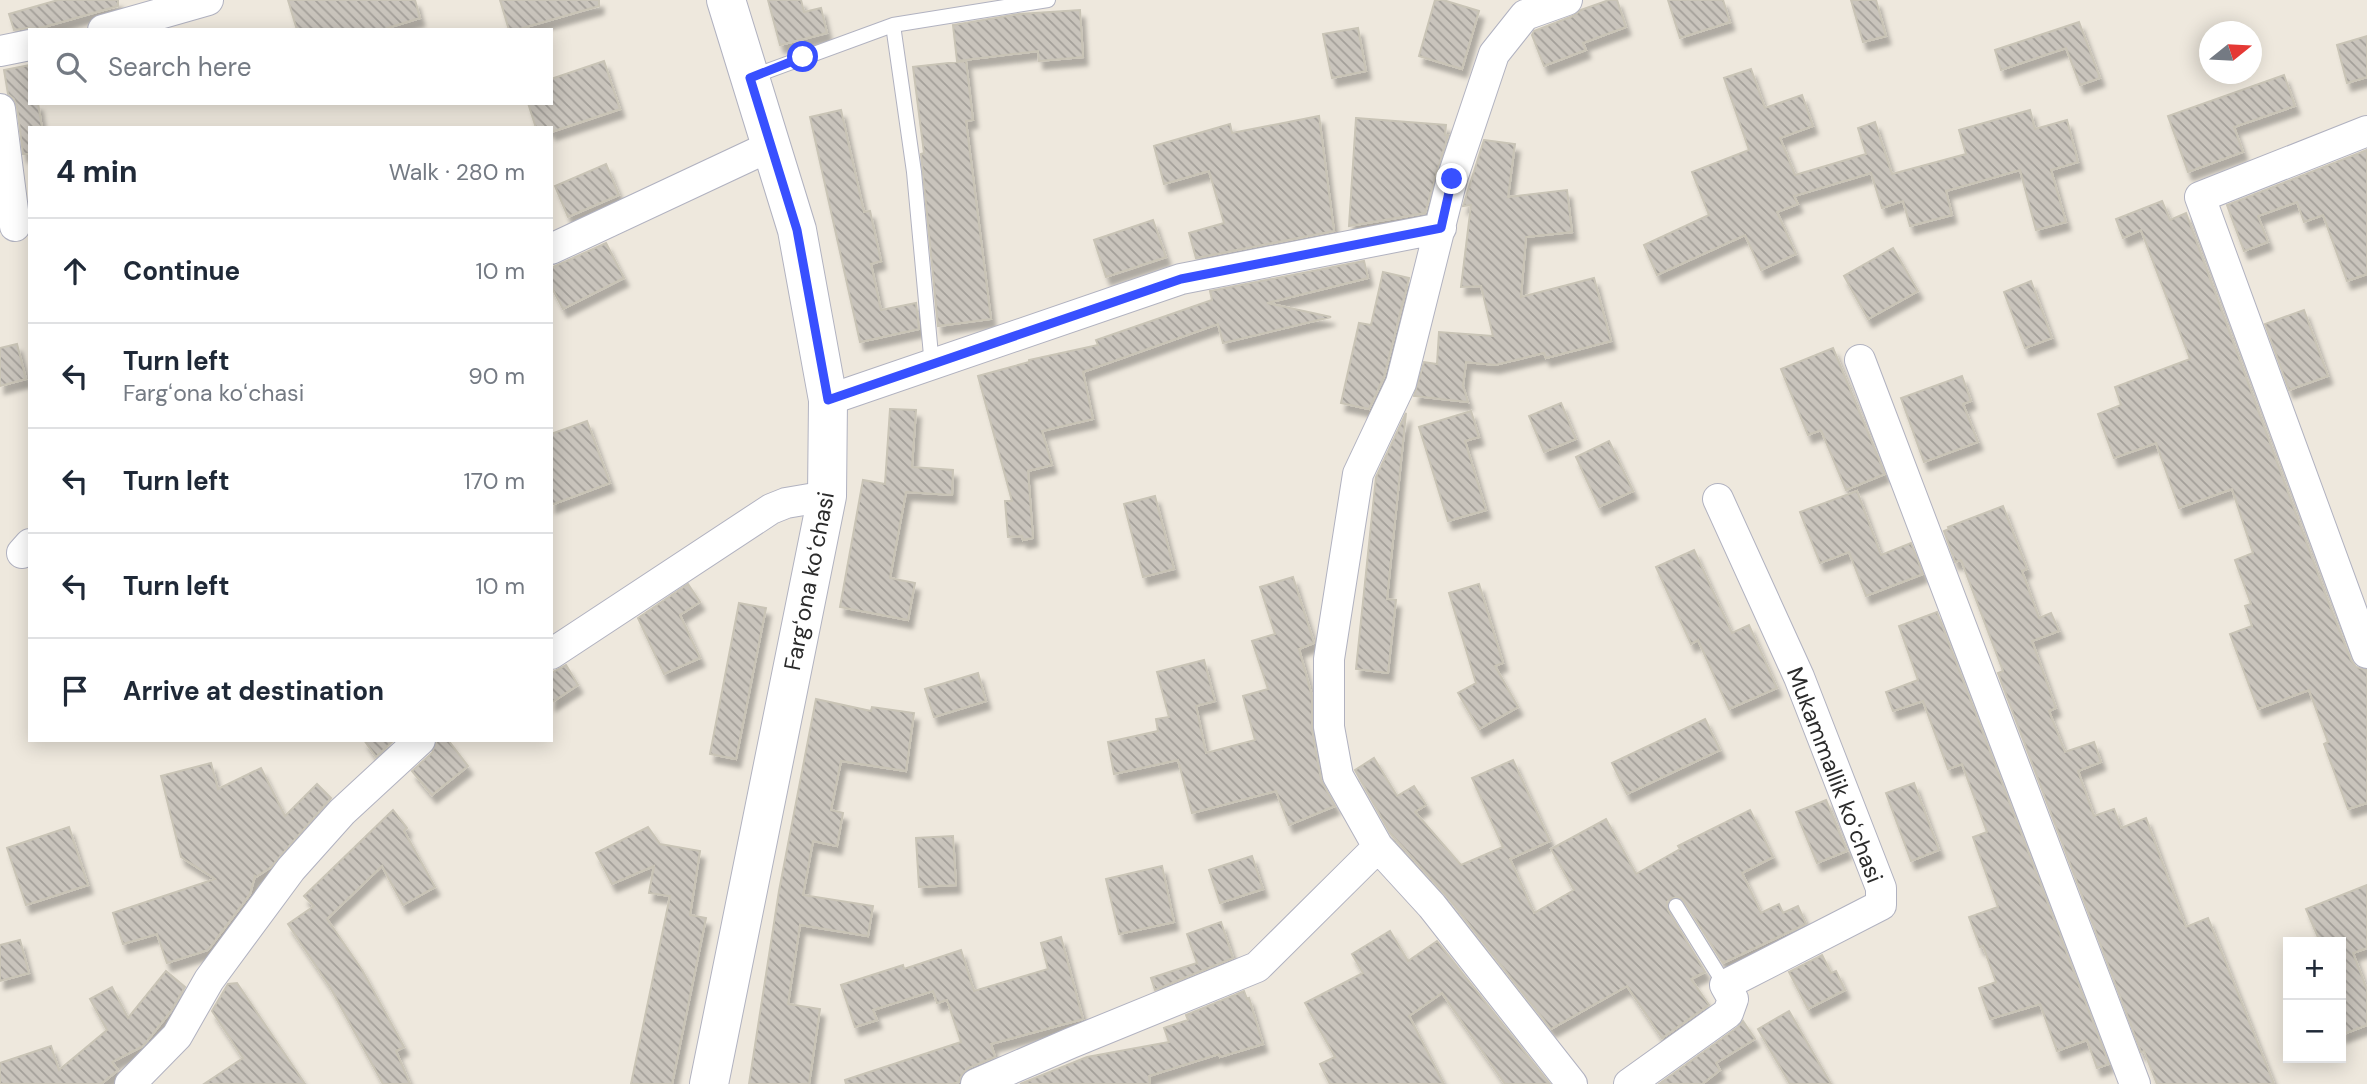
<!DOCTYPE html>
<html lang="en">
<head>
<meta charset="utf-8">
<style>
  :root { --surface:#fff; --page:#f6f6f7; --text:#1f2937; --muted:#747a83; --line:#e0e1e3 }
  body { margin:0; font-family:"DM Sans",sans-serif; background:var(--page); color:var(--text) }
  .controls { position:absolute; right:21px; bottom:21px; display:grid; overflow:hidden; border-radius:0px; box-shadow:0 4px 18px #0003 }
  .controls button { width:63px; height:63px; display:grid; place-items:center; padding:0; border:0; border-bottom:2px solid var(--line); background:var(--surface); color:var(--text); font:35px sans-serif }
  .compass { position:absolute; left:2199px; top:21px; width:63px; height:63px; border-radius:50%; background:var(--surface); box-shadow:0 4px 18px #0003; rotate:72deg }
  .stop { position:absolute; width:21px; height:21px; margin:-16px; border:5px solid #3850ff; border-radius:50%; background:#fff }
  .stop.end { background:#3850ff; border-color:#fff; box-shadow:0 2px 7px #0008 }
  .list { margin:0; padding:0; list-style:none }
  h2 { display:flex; justify-content:space-between; align-items:center; height:91px; margin:0; padding:0 28px; font-size:30px }
  h2 small { font-size:23px; font-weight:400; color:var(--muted) }
  .list li { display:grid; grid-template-columns:46px 1fr auto; gap:21px; align-items:center; box-sizing:border-box; height:105px; padding:0 28px; border-top:2px solid var(--line) }
  .list b { display:block; font-size:26px; white-space:nowrap }
  .list p { margin:0; font-size:23px; white-space:nowrap; color:var(--muted) }
  .list em { font-size:23px; font-style:normal; color:var(--muted) }
  .icon { flex:none; width:38px; height:38px; fill:none; stroke:currentColor; stroke-width:2; stroke-linecap:round; stroke-linejoin:round }
  .map { position:relative; flex:none; width:2367px; height:1084px; overflow:hidden }
  .search { position:absolute; background:var(--surface); box-shadow:0 4px 18px #0003; left:28px; top:28px; width:525px; height:77px; display:flex; align-items:center; gap:18px; box-sizing:border-box; padding:0 24px; border-radius:0px; color:var(--muted); font-size:26px }
  .panel { position:absolute; background:var(--surface); box-shadow:0 4px 18px #0003; left:28px; top:126px; width:525px; height:616px; border-radius:0px }
  .map>svg:first-child { display:block }
  .building { fill:url(#building-back-hatch); stroke:#c9c4b6; stroke-width:2; filter:url(#shadow) }
  .lines { fill:none; stroke-linecap:round; stroke-linejoin:round }
  .lane-casing { stroke:#b1b2c0; stroke-width:16 }
  .street-casing { stroke:#b1b2c0; stroke-width:32 }
  .secondary-casing { stroke:#b1b2c0; stroke-width:40 }
  .lane { stroke:#fff; stroke-width:14 }
  .street { stroke:#fff; stroke-width:30 }
  .secondary { stroke:#fff; stroke-width:38 }
  .route { stroke:#3850ff; stroke-width:9 }
  .labels { text-anchor:middle; dominant-baseline:central; stroke-width:5; stroke-linejoin:round; paint-order:stroke }
  .street-label { font-size:23px; fill:#2b2b2b; stroke:#fff }
</style>
</head>
<body>
<div class="map">
<svg width="2367" height="1084" viewBox="0 0 2367 1084">
  <defs>
    <pattern id="building-back-hatch" width="6" height="6" patternUnits="userSpaceOnUse" patternTransform="scale(1.75)"><rect width="6" height="6" fill="#c9c4bc"/><path d="M-1 5l2 2M0 0l6 6M5-1l2 2" fill="none" stroke="#a39f99"/></pattern>
    <filter id="shadow"><feDropShadow dx="4.5" dy="8" stdDeviation="2" flood-color="#0004"/></filter>
  </defs>
  <rect width="100%" height="100%" fill="#eee8dd"/>
  <path class="building" d="M58,0H118V6L37,29L27,28L14,30L9,14Z
    M288,0H415L420,18L381,30H297Z
    M500,0H599V6L516,30H509Z
    M768,0H801L804,12L821,8L827,33L780,45Z
    M1435,0H1443L1479,11L1462,69L1419,56Z
    M1609,0H1617L1626,27L1583,43L1586,50L1544,66L1532,35L1534,31L1573,16L1581,10Z
    M1668,0H1723L1730,22L1680,38Z
    M1851,0H1876L1886,36L1863,42Z
    M1080,10L1083,57L1039,61L1038,51L957,61L953,25L1019,14Z
    M2079,22L2100,78L2080,85L2066,48L2001,70L1995,50Z
    M1358,28L1366,71L1332,78L1323,34Z
    M2367,36V77L2347,83L2337,45Z
    M604,61L620,109L551,132V128H536L528,103H551V79Z
    M966,61L973,120L966,121L991,319L938,326L921,154L924,153L913,67Z
    M30,65V103H38L42,128H30V154H23L17,107L14,99L8,94L4,70Z
    M1751,69L1765,108L1802,95L1813,126L1780,138L1795,175L1866,154L1858,128L1875,122L1892,174L1966,154L1959,130L2030,110L2035,129L2067,120L2078,162L2051,170L2066,222L2036,230L2020,170L1946,191L1952,215L1910,226L1903,201L1882,208L1871,173L1794,196L1798,204L1777,212L1796,254L1761,270L1745,235L1657,275L1644,245L1709,215L1692,172L1749,150L1724,78Z
    M2284,75L2295,106L2234,127L2243,152L2188,172L2168,116Z
    M841,110L864,212L870,211L881,261L871,264L881,310L916,303L919,329L860,342L810,117Z
    M1319,116L1334,231L1196,258L1189,233L1224,223L1209,171L1164,184L1154,146L1230,124L1232,133Z
    M1356,118L1446,125L1445,135H1448L1425,213L1349,226Z
    M1484,140L1515,144L1508,197L1567,190L1572,232L1526,237L1521,297L1594,278L1611,341L1546,358L1544,353L1495,365L1466,362L1463,386L1468,402L1414,396L1424,362L1437,364L1439,332L1493,336L1481,286L1461,287L1471,205L1463,206Z
    M2367,150V274L2347,281L2323,215L2304,222L2297,202L2258,216L2268,242L2244,251L2227,205Z
    M606,164L619,195L568,217L555,186Z
    M2162,201L2170,220L2186,213L2326,596L2351,660L2356,667L2367,670V803L2348,809L2324,744L2328,742L2309,690L2258,709L2230,634L2252,626L2245,606L2251,604L2235,560L2253,553L2232,489L2179,508L2156,443L2114,458L2098,414L2121,405L2115,387L2190,359L2141,230L2123,238L2116,219Z
    M1153,220L1166,257L1106,277L1094,240Z
    M606,243L624,278L563,309L551,286V268Z
    M1893,248L1918,291L1868,319L1844,276Z
    M1364,261L1368,278L1267,303L1331,317L1223,343L1218,324L1083,372L1093,419L1042,431L1052,465L1028,471L1033,538L1023,540L1022,536L1008,537L1005,501H1012L978,376L1029,362V360L1098,345L1096,340L1212,300L1210,291Z
    M1383,272L1409,278L1384,377L1369,409L1341,403L1359,323L1371,325Z
    M2031,281L2052,338L2025,348L2004,292Z
    M2304,310L2328,376L2289,390L2265,324Z
    M17,344L26,379L0,386V348Z
    M1833,348L1885,474L1846,490L1821,430L1808,435L1781,369Z
    M1962,376L1971,401L1963,404L1978,442L1924,462L1901,398Z
    M1561,403L1576,439L1544,452L1529,416Z
    M890,409L916,410L912,467L953,470L952,495L906,492L890,578L915,583L908,620L840,607L863,480L885,484Z
    M1471,411L1479,437L1465,441L1486,510L1448,521L1419,427Z
    M1406,413L1387,599L1396,600L1388,673L1356,669L1376,477Z
    M587,421L610,483L551,505V434Z
    M1609,441L1633,491L1599,507L1576,457Z
    M1857,491L1881,555L1911,543L1923,574L1866,596L1849,552L1820,563L1800,512Z
    M1155,496L1174,569L1143,577L1124,504Z
    M2003,506L2027,569L2022,571L2039,618L2051,613L2059,631L2032,641L2056,708L2049,711L2065,752L2094,742L2101,762L2078,771L2094,816L2114,809L2121,828L2146,818L2186,927L2208,918L2274,1084H2157L2144,1051L2141,1052L1998,673L2003,671L1961,560L1955,562L1944,531L1949,529L1948,527Z
    M1694,550L1732,633L1749,625L1777,688L1729,709L1698,640L1691,644L1656,567Z
    M1293,577L1314,643L1299,649L1312,696V730L1321,780L1335,806L1289,825L1276,791L1192,813L1178,760L1114,774L1108,742L1158,731L1156,719L1169,717L1157,672L1204,660L1215,701L1196,706L1206,753L1255,740L1243,696L1268,689L1252,641L1275,634L1260,587Z
    M688,584L700,602L680,615L700,658L664,674L638,618Z
    M1479,584L1503,663L1495,666L1518,707L1479,729L1458,693L1476,683L1449,593Z
    M739,603L766,608L736,759L710,754Z
    M1937,612L2109,1064L2097,1068L2087,1040L2057,1051L2040,1004L1990,1019L1979,988L1996,982L1983,946L1980,947L1969,917L1998,907L1973,837L1987,832L1962,764L1948,769L1923,701L1893,711L1886,692L1918,680L1899,626Z
    M566,665L578,685L551,703V673Z
    M978,673L986,701L934,717L925,689Z
    M816,699L871,711L872,707L914,713L906,771L841,761L831,810L843,813L837,846L813,841L803,895L873,906L868,936L800,925L788,1004L820,1009L809,1084H749L779,891Z
    M1705,719L1720,750L1627,794L1612,763Z
    M364,740H394L376,757Z
    M437,740H448L468,766L432,795L412,771L432,753Z
    M1374,758L1397,796L1414,786L1426,805L1415,812L1461,865L1503,847L1472,778L1513,760L1550,841L1510,859L1534,913L1574,890L1551,849L1606,819L1636,874L1680,849L1678,846L1750,810L1773,857L1742,873L1761,913L1779,904L1783,913L1798,906L1806,924L1723,963L1684,901L1680,897L1672,898L1667,902L1668,910L1705,972L1691,979L1709,1005L1662,1038L1627,986L1551,1029L1446,895L1390,833L1355,770Z
    M211,763L218,789L261,768L285,816L317,784L331,798L271,867L256,877L255,876L250,894L208,950L167,963L157,934L123,944L113,913L215,879L181,857L161,776Z
    M1914,783L1939,850L1911,861L1886,793Z
    M1826,800L1847,851L1817,863L1796,812Z
    M393,810L407,828L404,831L435,887L403,905L382,866L327,919L362,970L404,1047L396,1051L410,1084H383L330,987L288,924L314,906L304,896Z
    M69,827L88,885L26,905L7,848Z
    M648,827L660,844L700,851L690,915L706,918L672,1084H631L670,896L649,893L654,866L612,884L596,853Z
    M953,836L956,885L919,887L916,838Z
    M1252,856L1263,889L1220,903L1209,870Z
    M1162,866L1174,922L1119,934L1106,879Z
    M2367,885V948L2353,953L2367,990V1025L2341,1035V942H2320L2306,909Z
    M1221,922L1233,958L1155,990L1151,978L1197,963L1187,934Z
    M1390,931L1408,961L1437,941L1550,1084H1505L1442,993L1409,1016L1444,1084H1330L1320,1064L1335,1057L1305,1003L1363,973L1352,954Z
    M1061,937L1083,1019L991,1044L995,1057L968,1068L962,1074L959,1082L952,1084H846L845,1080L961,1042L947,1000L937,1003L933,991L873,1010L877,1020L855,1027L841,985L903,965L904,969L961,950L974,991L1048,969L1041,943Z
    M20,940L29,973L0,981V945Z
    M1822,955L1831,973L1836,971L1845,990L1808,1009L1789,972Z
    M166,971L185,987L171,1011L143,1046L112,1062L118,1070L101,1084H0V1063L51,1046L59,1070L107,1030L90,999L112,987L128,1018Z
    M237,983L268,1029L305,1084H204L243,1058L212,1011L228,984Z
    M1244,991L1247,999L1249,998L1263,1044L1220,1057L1219,1054L1149,1076L1150,1084H1020L1087,1057L1169,1042L1164,1028L1188,1020L1186,1015Z
    M1789,1011L1831,1084H1790L1758,1029Z
    M1743,1021L1755,1039L1716,1063L1720,1070L1702,1084H1659L1738,1027Z"/>
  <g class="lines">
    <defs>
      <path id="lane" d="M893,25L914,172L932,366
        M751,77L893,25L1048,0
        M1676,906L1725,985"/>
      <path id="street" d="M1567,0L1525,15L1494,54L1452,179L1401,383L1358,474L1329,659V727L1338,776L1378,847L1432,906L1572,1084
        M103,30L208,0
        M0,51L30,45
        M0,109L15,226
        M2367,131L2200,197L2367,653
        M551,249L771,146
        M1860,360L2135,1084
        M828,400L1181,279L1441,228
        M22,553L30,544
        M551,654L771,509L786,503L827,496
        M130,1084L177,1036L209,980L291,869L342,812L420,740
        M976,1084L1071,1043L1257,967L1378,847
        M1629,1084L1728,1013L1733,999L1725,985L1881,905V888L1799,677L1718,499"/>
      <path id="secondary" d="M709,1084L827,496L828,400L797,230L726,0"/>
    </defs>
    <use href="#lane" class="lane-casing"/>
    <use href="#street" class="street-casing"/>
    <use href="#secondary" class="secondary-casing"/>
    <use href="#lane" class="lane"/>
    <use href="#street" class="street"/>
    <use href="#secondary" class="secondary"/>
  </g>
  <g class="lines">
    <path class="route" d="M803,57L750,78L797,230L828,400L1181,279L1441,228L1452,179"/>
  </g>
  <g class="labels">
    <g class="street-label">
      <text transform="translate(809 581) rotate(-79)">Fargʻona koʻchasi</text>
      <text transform="translate(1835 775) rotate(69)">Mukammallik koʻchasi</text>
    </g>
  </g>
</svg>
<div class="controls">
<button>+</button>
<button>−</button>
</div>
<svg class="compass" viewBox="-18 -18 36 36"><path d="M0-13l5 13h-10z" fill="#e53935"/><path d="M0 13l5-13h-10z" fill="#747a83"/></svg>
<div class="stop" style="left:803px;top:57px"></div>
<div class="stop end" style="left:1452px;top:179px"></div>
<div class="search"><svg class="icon" aria-label="search" viewBox="0 0 24 24"><circle cx="10" cy="10" r="6"/><path d="M15 15l6 6"/></svg>Search here</div>
<section class="panel">
<h2>4 min<small>Walk · 280 m</small></h2>
<ul class="list">
<li><svg class="icon" aria-label="ahead" viewBox="0 0 24 24"><path d="M12 20V5M6 11l6-6 6 6"/></svg><div><b>Continue</b></div><em>10 m</em></li>
<li><svg class="icon" aria-label="left" viewBox="0 0 24 24"><path d="M17 20v-9H6M10 6l-5 5 5 5"/></svg><div><b>Turn left</b><p>Fargʻona koʻchasi</p></div><em>90 m</em></li>
<li><svg class="icon" aria-label="left" viewBox="0 0 24 24"><path d="M17 20v-9H6M10 6l-5 5 5 5"/></svg><div><b>Turn left</b></div><em>170 m</em></li>
<li><svg class="icon" aria-label="left" viewBox="0 0 24 24"><path d="M17 20v-9H6M10 6l-5 5 5 5"/></svg><div><b>Turn left</b></div><em>10 m</em></li>
<li><svg class="icon" aria-label="arrive" viewBox="0 0 24 24"><path d="M6 21V4h12l-3 4 3 4H6"/></svg><div><b>Arrive at destination</b></div></li>
</ul>
</section>
</div>
</body>
</html>
